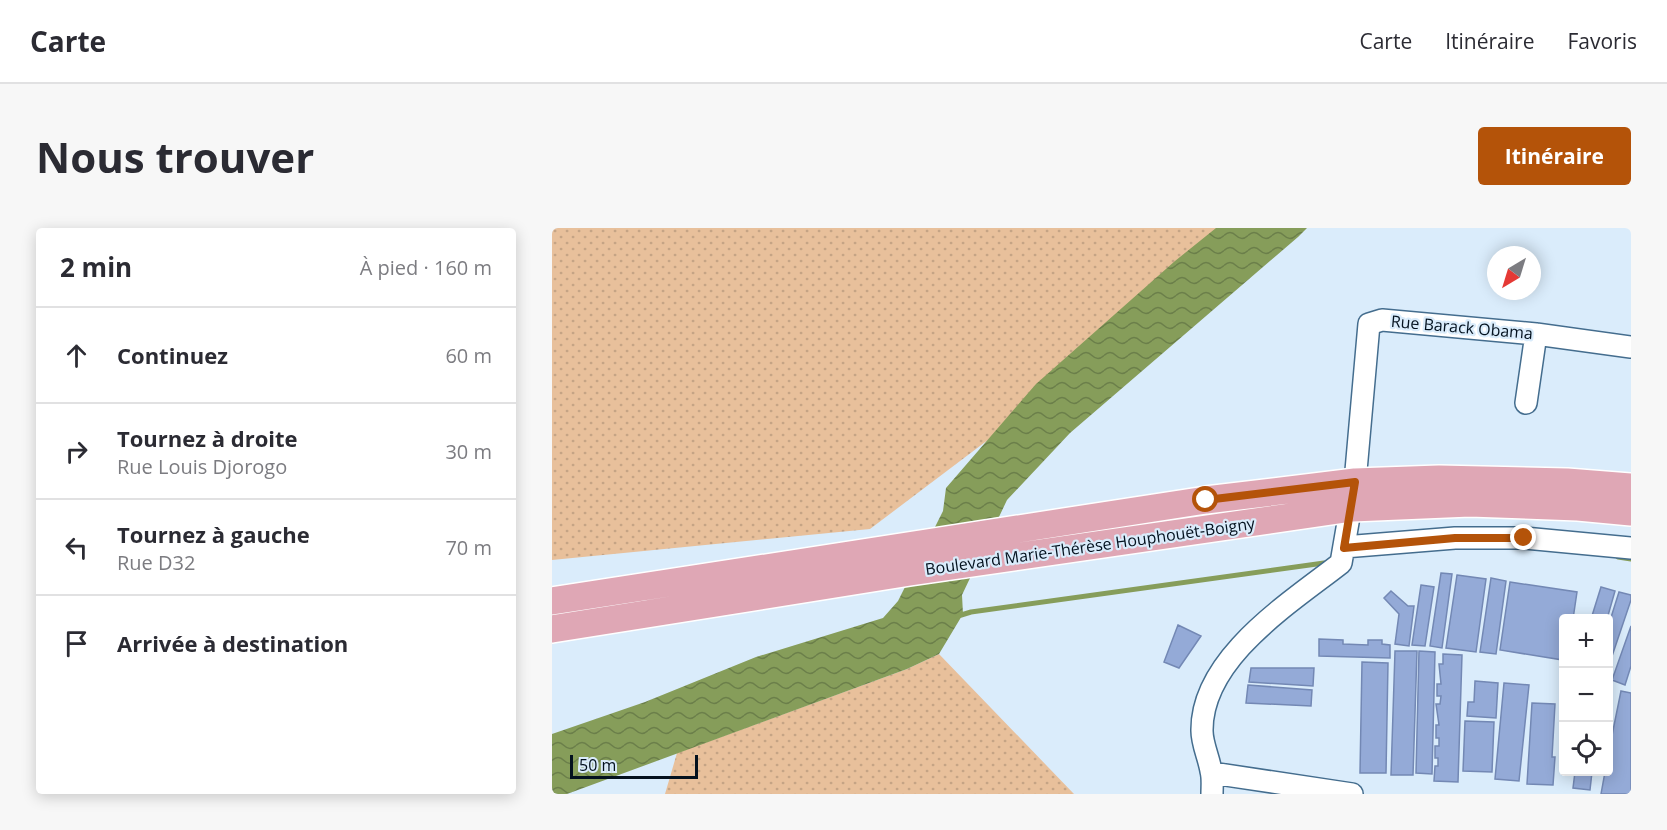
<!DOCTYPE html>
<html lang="fr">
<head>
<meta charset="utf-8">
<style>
  :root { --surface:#fff; --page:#f7f7f7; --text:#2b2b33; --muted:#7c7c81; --line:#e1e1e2; --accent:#b45309 }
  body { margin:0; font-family:"Open Sans",sans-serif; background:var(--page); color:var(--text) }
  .controls { position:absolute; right:18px; bottom:18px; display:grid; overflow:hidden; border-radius:6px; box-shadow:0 3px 15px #0003 }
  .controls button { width:54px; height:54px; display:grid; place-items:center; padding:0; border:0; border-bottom:2px solid var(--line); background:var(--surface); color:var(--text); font:30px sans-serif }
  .compass { position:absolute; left:935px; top:18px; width:54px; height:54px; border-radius:50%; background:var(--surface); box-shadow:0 3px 15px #0003; rotate:218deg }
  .scale { position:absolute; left:18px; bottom:15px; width:128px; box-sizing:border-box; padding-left:6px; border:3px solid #03111e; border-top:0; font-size:16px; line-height:21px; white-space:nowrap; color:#03111e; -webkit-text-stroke:4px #daecfb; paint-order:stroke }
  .stop { position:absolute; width:18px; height:18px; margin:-14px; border:4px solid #b45309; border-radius:50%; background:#fff }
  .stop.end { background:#b45309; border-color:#fff; box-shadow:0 2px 6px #0008 }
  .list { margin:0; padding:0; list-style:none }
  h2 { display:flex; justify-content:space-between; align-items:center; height:78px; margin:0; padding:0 24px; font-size:26px }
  h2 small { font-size:20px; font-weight:400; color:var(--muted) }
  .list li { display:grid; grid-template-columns:39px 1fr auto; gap:18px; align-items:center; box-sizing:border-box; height:96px; padding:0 24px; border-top:2px solid var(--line) }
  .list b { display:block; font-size:22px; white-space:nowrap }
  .list p { margin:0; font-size:20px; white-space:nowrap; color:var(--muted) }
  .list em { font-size:20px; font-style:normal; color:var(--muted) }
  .icon { flex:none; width:33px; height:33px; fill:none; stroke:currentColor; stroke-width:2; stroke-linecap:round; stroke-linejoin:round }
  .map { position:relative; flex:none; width:1079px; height:566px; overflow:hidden; border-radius:6px }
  header { display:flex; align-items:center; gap:36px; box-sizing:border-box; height:84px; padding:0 30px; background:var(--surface); border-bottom:2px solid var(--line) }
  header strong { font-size:28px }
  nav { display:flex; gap:33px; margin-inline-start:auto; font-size:21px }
  .intro { display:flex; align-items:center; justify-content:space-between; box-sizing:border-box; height:144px; padding:0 36px }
  h1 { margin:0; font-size:42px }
  .button { padding:15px 27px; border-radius:6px; background:var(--accent); color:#fff; font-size:21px; font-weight:700 }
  main { display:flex; gap:36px; padding:0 36px }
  aside { flex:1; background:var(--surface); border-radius:6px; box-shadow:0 3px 15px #0003 }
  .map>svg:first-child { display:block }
  .grass { fill:url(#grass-dots) }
  .water { fill:url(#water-waves) }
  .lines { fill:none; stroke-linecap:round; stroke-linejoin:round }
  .stream { stroke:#869d5a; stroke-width:5 }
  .building { fill:#94aad7; stroke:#7388b4; stroke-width:1.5 }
  .minor-casing { stroke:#446d8e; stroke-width:24 }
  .major-casing { stroke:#fff; stroke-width:30 }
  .minor { stroke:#fff; stroke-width:21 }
  .major { stroke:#dfa7b5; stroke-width:27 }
  .route { stroke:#b45309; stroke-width:8 }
  .labels { text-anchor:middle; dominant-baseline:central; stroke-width:4.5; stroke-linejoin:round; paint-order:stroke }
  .street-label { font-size:16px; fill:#03111e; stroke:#daecfb }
</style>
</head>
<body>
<header>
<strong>Carte</strong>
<nav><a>Carte</a><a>Itinéraire</a><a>Favoris</a></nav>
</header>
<div class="intro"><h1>Nous trouver</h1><a class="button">Itinéraire</a></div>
<main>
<aside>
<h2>2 min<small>À pied · 160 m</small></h2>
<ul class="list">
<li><svg class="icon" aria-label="ahead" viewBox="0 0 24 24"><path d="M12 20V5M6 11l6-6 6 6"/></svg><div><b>Continuez</b></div><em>60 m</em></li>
<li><svg class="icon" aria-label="right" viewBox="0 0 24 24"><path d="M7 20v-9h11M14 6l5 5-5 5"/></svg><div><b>Tournez à droite</b><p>Rue Louis Djorogo</p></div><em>30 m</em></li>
<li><svg class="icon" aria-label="left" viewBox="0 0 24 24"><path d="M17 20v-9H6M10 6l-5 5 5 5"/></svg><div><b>Tournez à gauche</b><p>Rue D32</p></div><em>70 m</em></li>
<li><svg class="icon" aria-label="arrive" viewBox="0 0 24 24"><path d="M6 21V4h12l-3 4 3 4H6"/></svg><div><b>Arrivée à destination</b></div></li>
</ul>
</aside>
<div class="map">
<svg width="1079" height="566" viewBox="0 0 1079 566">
  <defs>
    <pattern id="grass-dots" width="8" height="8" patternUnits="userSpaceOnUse" patternTransform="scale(1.5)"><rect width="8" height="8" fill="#e8c09b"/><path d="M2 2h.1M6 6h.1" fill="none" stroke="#c5a485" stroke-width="1.8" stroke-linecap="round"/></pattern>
    <pattern id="water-waves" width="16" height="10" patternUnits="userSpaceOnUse" patternTransform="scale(1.5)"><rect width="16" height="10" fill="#869d5a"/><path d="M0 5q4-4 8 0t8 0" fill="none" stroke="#6b7f4a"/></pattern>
  </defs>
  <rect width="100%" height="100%" fill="#daecfb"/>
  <path class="grass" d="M0,0H732L595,92L318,301L0,332Z
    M387,426L522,566H113L125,525L355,441Z"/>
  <path class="water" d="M664,0H755L746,9L518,205L455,272L410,367L411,386L387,426L355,441L15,566H0V506L93,474L204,429L331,390L346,373L391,283L394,260L484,156L623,33Z"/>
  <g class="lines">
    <path class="stream" d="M1066,329L1079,331
      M406,388L419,384L772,335"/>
  </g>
  <path class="building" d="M889,345L900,346L890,420L878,418Z
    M905,347L934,351L924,424L894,420Z
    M939,350L954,353L944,426L928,424Z
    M958,354L1025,364L1021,391H1011V432L948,422Z
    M869,357L882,359L873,418L860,417Z
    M1049,359L1063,363L1055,391H1039Z
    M839,363L856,378H862L857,418L843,416L847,386L832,370Z
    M1067,364L1079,367V372L1056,440V399Z
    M626,397L649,408L627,440L612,434Z
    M1079,398V438L1073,457L1060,452Z
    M767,411L791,412V416L816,417V412H830V416L838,417V430L767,428Z
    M843,423H865L861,547H839Z
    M867,423L883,424L880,546L864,545Z
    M891,426L910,427L906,554L882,553L883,538H886V530H883V518H887V510H884V497H887L884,476H888L889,468H885V456H889L887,436H891Z
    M810,434L836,435L834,545H808Z
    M699,440H762L761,458L697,454Z
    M923,453L946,455L944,490L915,488L916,474H922Z
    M952,455L977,457L967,553L943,551Z
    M696,457L760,462L759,478L694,475Z
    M1069,463L1079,465V566H1049L1053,544H1056V527Z
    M980,475L1003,476L1000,529H1003L1001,557L975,556Z
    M913,493L942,494L940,544L911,543Z
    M1023,544H1040L1038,562L1021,560Z"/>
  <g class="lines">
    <defs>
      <path id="minor" d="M974,175L984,106
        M792,319L903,310H972L1079,320
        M660,545L800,566
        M660,566C660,558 661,550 659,543C657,530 650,516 650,503C649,430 738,375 789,335L803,254L817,96L830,92L984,106L1079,119"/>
      <path id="major" d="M0,373L654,272L803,254L887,251L1015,254L1079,259
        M0,401L358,344L800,280L918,275L1026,279L1079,284"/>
    </defs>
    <use href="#minor" class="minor-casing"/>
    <use href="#major" class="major-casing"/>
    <use href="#minor" class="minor"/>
    <use href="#major" class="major"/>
  </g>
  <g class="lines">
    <path class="route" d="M654,272L803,254L792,320L903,310H972"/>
  </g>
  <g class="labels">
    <g class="street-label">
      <text transform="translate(910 99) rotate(5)">Rue Barack Obama</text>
      <text transform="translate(538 318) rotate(-8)">Boulevard Marie-Thérèse Houphouët-Boigny</text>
    </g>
  </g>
</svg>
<div class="controls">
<button>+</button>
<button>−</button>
<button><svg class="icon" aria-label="locate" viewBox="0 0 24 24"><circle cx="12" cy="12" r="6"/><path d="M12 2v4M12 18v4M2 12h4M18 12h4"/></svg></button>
</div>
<svg class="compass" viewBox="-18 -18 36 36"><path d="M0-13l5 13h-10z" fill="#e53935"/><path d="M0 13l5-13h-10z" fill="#7c7c81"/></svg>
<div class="scale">50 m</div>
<div class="stop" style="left:654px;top:272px"></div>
<div class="stop end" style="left:972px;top:310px"></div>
</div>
</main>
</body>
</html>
